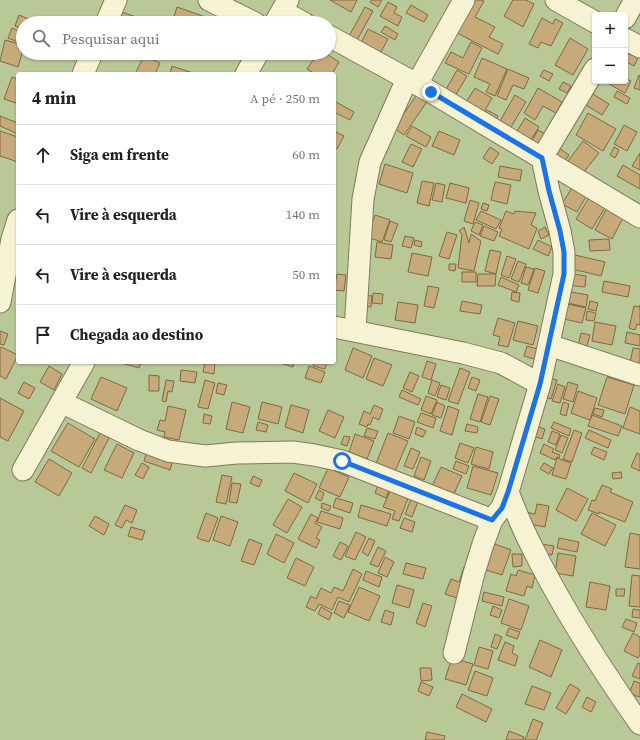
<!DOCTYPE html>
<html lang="pt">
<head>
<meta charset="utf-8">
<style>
  :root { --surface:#fff; --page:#f6f6f6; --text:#202124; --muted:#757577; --line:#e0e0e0 }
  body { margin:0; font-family:"Source Serif 4",serif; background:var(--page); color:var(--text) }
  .controls { position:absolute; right:12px; top:12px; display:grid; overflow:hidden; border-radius:4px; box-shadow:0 1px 3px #0004 }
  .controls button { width:36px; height:36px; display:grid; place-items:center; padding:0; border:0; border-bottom:1px solid var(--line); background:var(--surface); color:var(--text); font:20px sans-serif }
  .stop { position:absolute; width:12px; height:12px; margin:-9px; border:3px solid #1a73e8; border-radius:50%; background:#fff }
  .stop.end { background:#1a73e8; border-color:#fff; box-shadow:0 1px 4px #0008 }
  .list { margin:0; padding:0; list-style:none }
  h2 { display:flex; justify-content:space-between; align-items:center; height:52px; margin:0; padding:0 16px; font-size:17px }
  h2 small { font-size:13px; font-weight:400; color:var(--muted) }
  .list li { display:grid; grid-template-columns:26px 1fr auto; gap:12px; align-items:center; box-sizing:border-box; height:60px; padding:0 16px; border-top:1px solid var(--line) }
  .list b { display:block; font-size:15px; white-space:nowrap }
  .list em { font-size:13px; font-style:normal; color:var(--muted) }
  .icon { flex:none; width:22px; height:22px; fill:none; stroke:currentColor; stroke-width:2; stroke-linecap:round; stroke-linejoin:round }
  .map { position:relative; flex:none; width:640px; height:740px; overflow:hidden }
  .search { position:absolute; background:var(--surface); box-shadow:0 1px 3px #0004; left:16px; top:16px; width:320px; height:44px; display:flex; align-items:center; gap:10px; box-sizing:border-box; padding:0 14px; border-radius:22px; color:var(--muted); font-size:15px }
  .panel { position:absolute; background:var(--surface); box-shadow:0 1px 3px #0004; left:16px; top:72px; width:320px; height:292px; border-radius:4px }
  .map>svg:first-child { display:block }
  .green { fill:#b8c897; fill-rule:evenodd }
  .building { fill:#c6aa7a; stroke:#806842 }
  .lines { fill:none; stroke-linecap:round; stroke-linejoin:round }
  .street-casing { stroke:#83785b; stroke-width:23 }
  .street { stroke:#f6f3d5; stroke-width:21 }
  .route { stroke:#1a73e8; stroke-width:5 }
</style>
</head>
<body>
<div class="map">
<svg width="640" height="740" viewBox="0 0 640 740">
  <rect width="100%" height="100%" fill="#eae7c2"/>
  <path class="green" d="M0,0H640V740H0ZM595,15H625V81H595ZM23,23H329V53H23ZM18,74H334V362H18Z"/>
  <path class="building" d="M330,0H357L351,12Z
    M372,0H382L378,7L370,2Z
    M470,0H482L484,1L475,17L495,27L489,37L503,44L498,54L453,31Z
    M513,0H526L534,4L523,27L504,16Z
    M388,2L397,7L394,13L402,17L398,26L380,16Z
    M411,5L428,15L424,22L406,13Z
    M177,7L208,18L207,23H172Z
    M365,7L373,11L356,42L348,38Z
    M122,12L141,19L140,23H118Z
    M19,15L31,20L30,23H23V29L15,26Z
    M542,18L553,24L555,19L563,23L551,46L541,42L538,48L529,44Z
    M385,26L398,34L395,40L381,32Z
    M12,28L23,33V35L20,43L8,38Z
    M368,29L388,39L381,52L378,51L358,49Z
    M570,38L588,49L573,75L555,65Z
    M5,40L23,45V50L18,67L0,61Z
    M471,42L482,48L469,74L445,63L451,52L463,58Z
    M625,52L638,58L634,66L625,61Z
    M318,53H325L339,62L332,74H315L307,69Z
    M144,56L160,63L155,74H135Z
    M482,58L507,69L495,96L486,92L490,84L474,77Z
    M172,66L196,74H170Z
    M508,69L529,78L524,89L513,85L506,100L497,96Z
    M457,70L467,76L454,98L444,93Z
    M544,70L553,74L549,81L540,76Z
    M639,75L640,76V90L634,88Z
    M12,77L18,79V97L16,103L4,99Z
    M625,78L631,81L625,93L604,81H625Z
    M563,82L571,86L567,93L559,89Z
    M475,88L492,98L481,117L463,107Z
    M538,88L562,102L556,113L543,106L535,120L524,113Z
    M588,91L609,104L602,115L581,102Z
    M617,91L630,98L627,104L614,97Z
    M418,93L428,100L404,135L394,128Z
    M515,95L526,102L508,132L497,126Z
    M336,102L354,112L350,120L334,112V105Z
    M487,110L498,116L493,125L483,119Z
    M588,113L616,129L603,151L576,135Z
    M0,116L18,123V134L0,126Z
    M525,118L539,127L527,146L513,138Z
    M624,125L637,132L627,151L614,144Z
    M412,126L431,137L426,147L406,136Z
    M538,130L547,135L537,151L529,146Z
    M0,131L18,137V162L0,156Z
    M334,131L344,136L337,149L334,147Z
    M439,131L460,140L454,155L432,146Z
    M583,141L599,153L583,173L568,161Z
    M411,144L422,149L413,167L402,162Z
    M556,146L569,155L563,163L550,155Z
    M490,147L499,153L492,164L483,158Z
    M614,147L619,150L615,158L610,155Z
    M640,153V170L632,166Z
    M385,164L413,173L407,193L379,184Z
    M623,165L640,175V189L617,176Z
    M500,166L522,170L520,181L498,177Z
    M422,181L434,183L429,206L417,203Z
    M495,182L511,185L507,204L491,200Z
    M436,183L445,185L442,202L432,200Z
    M450,183L469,188L466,203L446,198Z
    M573,186L587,195L577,212L562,204Z
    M590,196L606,206L592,229L576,219Z
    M470,200L479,203L473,224L464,221Z
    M483,203L489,205L487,211L481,209Z
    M608,206L624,216L612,239L595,230Z
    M481,211L501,220L496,229L476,220Z
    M506,211L514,214L515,211L536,213L531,225L537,228L529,249L499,236L502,229L499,228Z
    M375,215L390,220L382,242L367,237Z
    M390,221L398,224L391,242L384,240Z
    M475,222L483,225L479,235L471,231Z
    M484,226L498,232L494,241L480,236Z
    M464,227L469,243L471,234L481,241L474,271L458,268L462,234L459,231Z
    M545,227L549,235L541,239L538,231Z
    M447,232L457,235L449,259L439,256Z
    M405,236L414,238L411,248L402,246Z
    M609,239L610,250L590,251L589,240Z
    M415,240L422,242L421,247L414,245Z
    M538,240L552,247L548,256L533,249Z
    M377,242L393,245L391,259L375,257Z
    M490,250L501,252L496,274L485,271Z
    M412,253L432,257L428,276L408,272Z
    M575,255L605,262L601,276L572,269Z
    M507,256L516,259L509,278L501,275Z
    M518,261L526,264L519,282L511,279Z
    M449,264H456L455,271L449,270Z
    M526,267L534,269L528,285L521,283Z
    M535,268L545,271L538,293L528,290Z
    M462,272H476V282H462Z
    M567,273L586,276L585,287L565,285Z
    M337,274L346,275L344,291L334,290Z
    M478,274H496L495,286H477Z
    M501,277L519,285L516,292L498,285Z
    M604,281L630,286L628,297L602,292Z
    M428,286L439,288L434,308L424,306Z
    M565,291L588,295L586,307L563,302Z
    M512,292L520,293L519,302L511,300Z
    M373,293L383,294L382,304L372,303Z
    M362,295L372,296L371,307L361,306Z
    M462,301L482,305L480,314L460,311Z
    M590,301L598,303L596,311L588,309Z
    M398,302L418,305L415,323L395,320Z
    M563,303L586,308L582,323L559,318Z
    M640,305V325L637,324L635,330L629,328L634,306L640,307Z
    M587,311L596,313L594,321L586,320Z
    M498,318L515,323L508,347L498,345L500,337L493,335Z
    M518,321L538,326L533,345L513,340Z
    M595,322L616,326L612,345L592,341Z
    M0,331L8,334L4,345L0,344Z
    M627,332L640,335V346L625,343Z
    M581,333L590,335L586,349L578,347Z
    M527,346L537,349L534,359L524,356Z
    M1,347L18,355L6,379L0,376V349Z
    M353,348L372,356L363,378L345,370Z
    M633,348L640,349V365L630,363Z
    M374,358L392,365L383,386L366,379Z
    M427,361L436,364L431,380L422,377Z
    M118,362H141L139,368Z
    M205,362H215L214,374L203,372Z
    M277,362H294L293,367Z
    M315,362H327L325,369L313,366Z
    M49,366L62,374L54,390L40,382Z
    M309,366L325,372L321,383L305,378Z
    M460,368L470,372L458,404L448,401Z
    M181,370L197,372L195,383L180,381Z
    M410,372L419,376L412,392L403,388Z
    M149,375L159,376V391H149Z
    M101,377L127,388L117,411L91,399Z
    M472,377L480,380L476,391L468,388Z
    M607,377L634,385L625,414L598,405Z
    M547,378L557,380L551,399L541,396Z
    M166,380L174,381L172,392L168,391L166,402L162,401Z
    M205,380L215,383L208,409L198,407Z
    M432,380L440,383L435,396L428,393Z
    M24,382L35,388L29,399L18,393Z
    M568,382L578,385L573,402L563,399Z
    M218,383L227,385L224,395L216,393Z
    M558,384L565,387L560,403L552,401Z
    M441,385L450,388L446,400L437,397Z
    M402,390L421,399L418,405L399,397Z
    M578,391L597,398L590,420L571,413Z
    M478,394L488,397L480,422L470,419Z
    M426,396L437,400L431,414L421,410Z
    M490,396L499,399L490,425L481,422Z
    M0,398L24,411L8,441L0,437Z
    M232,402L250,407L243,433L226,429Z
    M262,402L282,407L278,424L258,419Z
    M437,402L445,406L441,418L432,415Z
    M563,402L569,404L566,416L560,414Z
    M291,405L309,410L303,433L285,427Z
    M374,405L383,409L379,420L373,417L370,425L368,424L367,427L359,424L364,411L370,414Z
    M168,406L186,410L179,440L164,437L165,432L157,430L160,420L165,421Z
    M448,406L459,410L452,435L440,431Z
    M630,407L640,411V434L623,428Z
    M595,408L604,410L602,417L593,414Z
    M328,410L344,417L335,438L319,431Z
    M421,413L436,418L433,428L417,422Z
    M204,414L212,416L210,424L203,423Z
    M592,415L622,426L618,436L588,426Z
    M399,416L415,422L409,439L393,433Z
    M258,422L268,425L266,432L256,430Z
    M554,422L571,429L569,436L551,428Z
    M68,423L95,439L79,467L51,451Z
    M467,424L478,427L477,433L465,431Z
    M531,425L545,429L542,439L528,434Z
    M417,427L426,431L423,437L415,434Z
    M367,428L378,431L375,439L364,436Z
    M574,430L582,433L572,462L563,459Z
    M589,430L611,440L608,448L585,438Z
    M552,431L560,434L556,445L548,442Z
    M100,433L109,438L91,473L82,468Z
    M388,433L408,441L393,476L374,469Z
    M355,434L374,441L367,459L349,452Z
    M561,435L568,438L562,453L555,450Z
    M344,436L350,437L347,446L341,444Z
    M460,443L474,448L468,463L455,458Z
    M117,444L134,453L122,478L104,470Z
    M544,444L554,449L552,452L560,455L559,458L557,457L555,460L540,453Z
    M476,447L493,452L489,469L471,464Z
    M594,447L607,452L604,460L591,454Z
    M411,448L420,452L413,469L404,466Z
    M147,451L173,460L170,470L144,461Z
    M637,453L640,455V471L631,467Z
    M421,457L431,461L424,480L414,476Z
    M557,458L571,463L566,479L552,475Z
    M49,459L72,473L59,496L35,482Z
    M456,461L469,466L466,474L453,469Z
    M142,463L149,467L143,479L135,475Z
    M544,463L553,468L549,474L540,469Z
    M473,466L498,473L491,495L467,488Z
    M441,467L462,476L453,496L432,486Z
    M328,468L349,477L340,497L319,488Z
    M621,472L622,478L613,479L612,473Z
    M294,473L317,484L308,503L285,491Z
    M222,475L232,477L226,504L216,502Z
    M253,476L262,480L259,487L250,483Z
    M232,483L241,484L237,503L229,502Z
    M378,485L389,490L386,498L375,493Z
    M602,485L612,489L610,492L633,502L625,522L599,512V514L588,510L592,500L595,501Z
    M567,488L588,499L576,521L556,510Z
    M391,489L409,496L399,521L392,519L395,511L383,507Z
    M319,490L324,493L321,501L315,498Z
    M413,494L420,496L412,517L405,514Z
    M336,498L353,503L350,513L333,507Z
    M288,499L302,507L287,533L273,525Z
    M322,503L331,506L329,511L321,508Z
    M537,504L549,506L545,527L524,523L526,512L535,514Z
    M125,505L137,510L132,523L126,520L122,528L115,525Z
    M361,505L391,514L387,526L358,517Z
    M321,511L343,518L340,529L317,522Z
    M206,513L218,518L209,542L197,538Z
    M592,513L616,525L605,546L581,534Z
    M311,514L318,518L315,523L322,527L316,538L320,540L316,548L298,539Z
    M95,516L109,524L104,535L89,526Z
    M221,516L238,522L230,546L213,540Z
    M404,518L415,522L412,532L400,528Z
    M131,527L145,531L142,540L128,536Z
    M356,532L366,537L355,560L345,556Z
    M630,533L640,535V569L625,567Z
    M276,534L294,543L284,563L267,554Z
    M369,538L375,541L368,556L362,552Z
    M559,538L579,542L577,552L557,548Z
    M249,539L262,544L254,565L241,561Z
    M340,542L348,546L341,560L333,556Z
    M492,543L511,550L502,575L483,569Z
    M541,544L554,546L552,555L540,553Z
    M378,547L386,551L378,567L370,564Z
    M558,553L576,556L573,576L555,573Z
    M512,554H522V566L513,567Z
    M385,557L394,562L387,577L378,573Z
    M296,558L314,567L305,586L287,578Z
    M406,563L426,568L423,579L403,574Z
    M464,567L473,570L463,600L445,594L451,579L459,582Z
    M353,569L362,574L349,602L338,597L332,610L319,604L315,611L306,607L311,596L316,599L321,588L331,593L334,587L343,591Z
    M518,570L535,575L532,588L527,586L524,596L506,591L511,574L516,576Z
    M366,571L382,577L379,587L363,580Z
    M632,575L640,576V607L629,606Z
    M590,582L610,586L606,610L586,607Z
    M397,585L414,590L409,608L392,603Z
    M359,587L380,596L369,621L348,612Z
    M616,589H625L624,596H616Z
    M484,592L504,597L502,606L482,601Z
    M509,599L529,606L521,630L501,623Z
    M339,601L350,605L344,618L334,613Z
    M423,603L432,606L425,627L416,623Z
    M493,606L502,610L499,618L490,615Z
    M321,607L332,613L329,620L318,614Z
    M633,609L640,610V618L632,617Z
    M385,610L394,613L391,625L381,622Z
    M626,619L637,623L634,632L622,627Z
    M509,628L520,632L517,639L506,635Z
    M633,633L640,637V655L638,658L624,651Z
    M495,634L502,637L497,649L491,647Z
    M540,640L562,650L551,677L529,667Z
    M505,642L514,646L512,653L518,656L515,666L498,660Z
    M479,647L493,651L488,669L474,665Z
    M452,658L473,664L466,685L445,679Z
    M638,663L640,664V679L632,676Z
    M420,668H431L432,680L421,681Z
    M475,671L493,678L487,696L468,690Z
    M634,681L640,683V697L629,694Z
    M421,682L433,687L429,696L418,691Z
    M570,684L580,690L566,714L556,708Z
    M532,686L551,693L544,710L525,704Z
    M462,694L492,709L486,722L456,707Z
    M587,697L596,702L591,712L582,707Z
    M533,719L543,723L536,740H525Z
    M509,731L524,737L523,740H506Z
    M427,732L445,736L444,740H425Z"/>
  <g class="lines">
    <defs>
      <path id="street" d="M209,0L255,23
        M556,0L595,22
        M282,11L304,23
        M625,18L635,0
        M106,23L116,0
        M275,23L288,0
        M329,36L431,92L640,217
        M625,39L640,47
        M83,74L92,53
        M246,74L258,53
        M417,84L464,0
        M0,302L12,239L18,220
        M334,327L463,353L501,363L540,384
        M355,331L363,199L370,162L407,79
        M549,345L640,375
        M61,402L139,440L168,451L205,456L237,453L293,452L314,455L342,461L492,520
        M23,470L84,362
        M508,492C515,510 522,528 531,545C562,608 600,667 640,724
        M454,653L474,573L483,544L492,520L502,507L508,492L540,384L564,274V252L560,231L549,191L542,158L595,69"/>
    </defs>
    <use href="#street" class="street-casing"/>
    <use href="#street" class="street"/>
  </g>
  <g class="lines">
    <path class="route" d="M342,461L492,520L502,508L508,492L540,384L564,274V252L560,231L549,191L542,158L431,92"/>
  </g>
</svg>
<div class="controls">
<button>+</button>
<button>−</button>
</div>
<div class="stop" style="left:342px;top:461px"></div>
<div class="stop end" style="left:431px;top:92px"></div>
<div class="search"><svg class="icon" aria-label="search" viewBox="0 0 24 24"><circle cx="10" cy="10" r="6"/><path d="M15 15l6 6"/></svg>Pesquisar aqui</div>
<section class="panel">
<h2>4 min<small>A pé · 250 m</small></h2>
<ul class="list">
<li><svg class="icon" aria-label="ahead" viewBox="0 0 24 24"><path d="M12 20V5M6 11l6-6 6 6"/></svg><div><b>Siga em frente</b></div><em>60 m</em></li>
<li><svg class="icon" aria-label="left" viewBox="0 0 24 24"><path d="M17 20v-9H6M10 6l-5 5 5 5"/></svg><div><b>Vire à esquerda</b></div><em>140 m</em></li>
<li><svg class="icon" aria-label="left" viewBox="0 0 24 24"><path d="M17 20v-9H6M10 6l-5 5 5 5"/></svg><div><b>Vire à esquerda</b></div><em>50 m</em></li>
<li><svg class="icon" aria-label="arrive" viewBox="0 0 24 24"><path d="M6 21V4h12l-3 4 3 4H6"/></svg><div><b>Chegada ao destino</b></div></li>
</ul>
</section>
</div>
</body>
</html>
